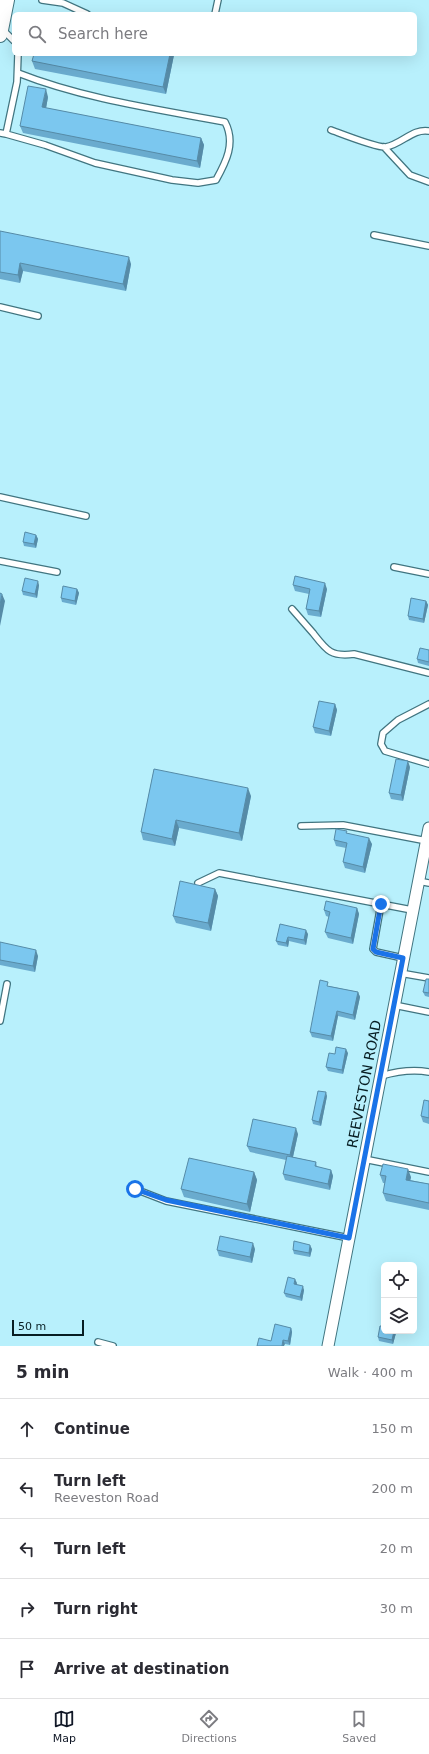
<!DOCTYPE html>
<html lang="en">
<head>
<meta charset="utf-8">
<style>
  :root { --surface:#fff; --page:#f2f2f3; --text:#2b2b33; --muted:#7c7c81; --line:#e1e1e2; --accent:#111827 }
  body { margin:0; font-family:"DejaVu Sans",sans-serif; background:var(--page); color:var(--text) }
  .controls { position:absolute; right:12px; bottom:12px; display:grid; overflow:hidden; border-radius:6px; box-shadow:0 4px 16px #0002 }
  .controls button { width:36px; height:36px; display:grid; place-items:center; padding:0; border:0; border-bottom:1px solid var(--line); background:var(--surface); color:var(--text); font:20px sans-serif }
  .scale { position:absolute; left:12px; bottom:10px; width:72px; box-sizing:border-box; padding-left:4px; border:2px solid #071d22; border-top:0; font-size:11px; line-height:14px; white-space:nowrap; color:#071d22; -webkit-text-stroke:3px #b8f0fc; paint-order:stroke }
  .stop { position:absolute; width:12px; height:12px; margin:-9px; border:3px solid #1a73e8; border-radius:50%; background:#fff }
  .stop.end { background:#1a73e8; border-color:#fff; box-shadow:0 1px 4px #0008 }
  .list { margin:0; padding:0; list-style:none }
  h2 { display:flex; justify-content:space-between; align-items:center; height:52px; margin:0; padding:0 16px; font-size:17px }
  h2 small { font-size:13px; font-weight:400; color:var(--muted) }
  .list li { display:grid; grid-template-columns:26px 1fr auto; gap:12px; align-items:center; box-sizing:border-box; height:60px; padding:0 16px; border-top:1px solid var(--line) }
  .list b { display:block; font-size:15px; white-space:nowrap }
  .list p { margin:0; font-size:13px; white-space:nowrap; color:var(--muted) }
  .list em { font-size:13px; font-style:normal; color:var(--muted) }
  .icon { flex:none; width:22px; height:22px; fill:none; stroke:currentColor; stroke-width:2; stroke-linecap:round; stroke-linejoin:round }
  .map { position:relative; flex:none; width:429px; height:1346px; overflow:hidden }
  .search { position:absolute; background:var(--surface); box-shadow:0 4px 16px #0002; left:12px; right:12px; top:12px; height:44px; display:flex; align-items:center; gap:10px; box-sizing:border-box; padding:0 14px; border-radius:6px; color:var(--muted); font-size:15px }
  .sheet { height:352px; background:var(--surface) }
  nav { display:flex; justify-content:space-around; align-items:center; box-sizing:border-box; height:56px; border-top:1px solid var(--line); background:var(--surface); font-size:11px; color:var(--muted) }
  nav a { display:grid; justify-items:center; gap:2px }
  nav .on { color:var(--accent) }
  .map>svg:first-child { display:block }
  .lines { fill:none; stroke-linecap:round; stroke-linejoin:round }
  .service-casing { stroke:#417580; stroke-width:8 }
  .minor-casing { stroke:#417580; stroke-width:13 }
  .tertiary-casing { stroke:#417580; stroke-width:16 }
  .service { stroke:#fff; stroke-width:5.5 }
  .minor { stroke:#fff; stroke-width:11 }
  .tertiary { stroke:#fff; stroke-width:14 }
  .wall { fill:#6aabce }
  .shaded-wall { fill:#568ba7 }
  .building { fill:#7bc7ef; stroke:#568ba7 }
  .route { stroke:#1a73e8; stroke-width:5 }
  .labels { text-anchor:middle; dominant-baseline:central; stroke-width:3; stroke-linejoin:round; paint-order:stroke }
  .street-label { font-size:14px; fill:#071d22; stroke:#b8f0fc }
</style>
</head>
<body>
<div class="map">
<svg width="429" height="1346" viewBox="0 0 429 1346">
  <rect width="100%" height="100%" fill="#b8f0fc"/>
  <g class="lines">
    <defs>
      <path id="service" d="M42,0L63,3L87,14
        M215,14L218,0
        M3,30L14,41
        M331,130C342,134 377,148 386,147C402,144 413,128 429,131
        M0,133L6,134L17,82L18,54
        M6,134L45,145L95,163L172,180L198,183L216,180C226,162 236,143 225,122C156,109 84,99 18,73
        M384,147L410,175L429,182
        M374,235L429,246
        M0,307L38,316
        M0,497L86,516
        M0,561L57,572
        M394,567L429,574
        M292,609C299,617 306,625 313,633C327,651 331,657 354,654L429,673
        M429,704L398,720L383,733L381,744L385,751L429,764
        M301,826L343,825L427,841
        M418,881L429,883
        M198,883L219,873L412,910
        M381,904L373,949L376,952L403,958
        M400,973L429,978
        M394,1005L429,1012
        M0,1021L7,984
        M381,1076C398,1071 412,1069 429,1072
        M364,1159L429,1172
        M135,1189L166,1201L349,1238
        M98,1342L113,1346"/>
      <path id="minor" d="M328,1346L429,828"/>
      <path id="tertiary" d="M0,35L7,0"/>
    </defs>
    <use href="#service" class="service-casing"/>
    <use href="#minor" class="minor-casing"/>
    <use href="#tertiary" class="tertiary-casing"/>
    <use href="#service" class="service"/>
    <use href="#minor" class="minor"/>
    <use href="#tertiary" class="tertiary"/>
  </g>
  <path class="wall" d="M34,54H173L174,55L166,94L35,69L32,61Z
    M48,97L46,108L201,138L204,145L200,168L23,133L20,126Z
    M0,231L131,264L126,291L23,271L20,283L0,279Z
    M36,535L38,539L36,548L24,546L23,542Z
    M39,585L37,598L23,595L22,591Z
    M293,585L327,589L321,617L308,615L306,609L309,594L295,591Z
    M77,589L79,593L76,605L62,602L61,598Z
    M426,601L428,605L424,623L409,620L408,616Z
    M429,650V666L418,663L417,659Z
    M335,704L337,710L331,736L315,733L313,727Z
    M410,767L403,801L391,799L389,793Z
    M154,769L251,796L242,841L179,828L175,846L143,840L141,832Z
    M348,833L372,844L365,873L345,868L343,862L346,848L336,846L334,840Z
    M215,889L218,896L211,931L176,923L173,916Z
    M357,908L359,914L353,944L328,938L325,932L329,917L326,916L324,910Z
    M280,924L308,934L306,945L289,941L288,947L278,945L276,941Z
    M0,942L38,956L35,972L0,965Z
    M429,979V997L425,996L423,992Z
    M329,986L358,992L360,997L355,1020L338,1016L333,1041L312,1037L310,1032Z
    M348,1053L343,1074L328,1071L326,1067L335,1054Z
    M327,1096L321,1126L313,1124L312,1120Z
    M429,1101V1124L423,1122L421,1116Z
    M298,1134L293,1157L316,1162L317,1167L331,1170L333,1176L330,1190L285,1180L283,1174L286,1160L250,1152L247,1146Z
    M254,1172L257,1180L250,1212L184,1197L181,1189Z
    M380,1175L411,1177L410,1180L429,1184V1210L386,1201L383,1193L385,1183H383Z
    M255,1249L252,1263L219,1256L217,1250Z
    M312,1249L310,1257L294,1254L293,1250Z
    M297,1283L296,1284L304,1290L302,1301L286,1297L284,1293Z
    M291,1328L292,1332L290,1345L271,1341Z
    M384,1331H395L396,1333L393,1344L379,1341L378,1337Z"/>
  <path class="shaded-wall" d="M170,54H173L174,55L166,94L163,87Z
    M46,89L48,97L45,114L42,107Z
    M201,138L204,145L200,168L197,161Z
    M129,257L131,264L126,291L123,284Z
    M20,263L23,271L20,283L18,275Z
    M36,535L38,539L36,548L34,544Z
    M38,581L39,585L37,598L35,594Z
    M325,583L327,589L321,617L319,611Z
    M77,589L79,593L76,605L75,601Z
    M2,594L5,601L0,626V605Z
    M426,601L428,605L424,623L423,619Z
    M335,704L337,710L331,736L329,731Z
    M408,761L410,767L403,801L401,795Z
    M248,788L251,796L242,841L239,833Z
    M176,820L179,828L175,846L172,839Z
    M369,838L372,844L365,873L363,867Z
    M215,889L218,896L211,931L208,923Z
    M357,908L359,914L353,944L351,938Z
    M306,930L308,934L306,945L304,940Z
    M288,937L289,941L288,947L286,943Z
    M36,950L38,956L35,972L33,966Z
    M358,992L360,997L355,1020L353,1015Z
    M337,1011L338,1016L333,1041L331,1036Z
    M346,1049L348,1053L343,1074L342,1070Z
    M326,1092L327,1096L321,1126L319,1122Z
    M296,1128L298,1134L292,1161L290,1155Z
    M408,1169L411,1177L409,1187L406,1180Z
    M331,1170L333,1176L330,1190L328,1184Z
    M254,1172L257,1180L250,1212L247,1204Z
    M253,1243L255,1249L252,1263L250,1257Z
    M310,1245L312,1249L310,1257L309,1253Z
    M295,1279L297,1283L296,1288L294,1284Z
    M303,1286L304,1290L302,1301L300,1297Z
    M291,1328L292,1332L290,1345L288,1341Z
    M394,1331H395L396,1333L393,1344L392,1340Z
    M283,1340L285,1344L284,1346H282Z"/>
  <path class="building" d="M34,54H170L163,87L32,61Z
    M28,86L46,89L42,107L201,138L197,161L20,126Z
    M0,231L129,257L123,284L20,263L18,275L0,272Z
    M25,532L36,535L34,544L23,542Z
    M295,576L325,583L319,611L306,609L310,589L293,585Z
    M25,578L38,581L35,594L22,591Z
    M63,586L77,589L75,601L61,598Z
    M0,593L2,594L0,605Z
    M411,598L426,601L423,619L408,616Z
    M420,648L429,650V662L417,659Z
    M319,701L335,704L329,731L313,727Z
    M396,759L408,761L401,795L389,793Z
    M154,769L248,788L239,833L176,820L172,839L141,832Z
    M336,829L347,831L346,833L369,838L363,867L343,862L347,843L334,840Z
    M180,881L215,889L208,923L173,916Z
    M326,901L357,908L351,938L325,932L330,912L324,910Z
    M280,924L306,930L304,940L288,937L286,943L276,941Z
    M0,942L36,950L33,966L0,960Z
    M426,979H429V993L423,992Z
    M320,980L328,982L327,986L358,992L353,1015L337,1011L331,1036L310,1032Z
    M336,1047L346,1049L342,1070L326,1067L329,1053L335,1054Z
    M318,1091L326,1092L319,1122L312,1120Z
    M424,1100L429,1101V1118L421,1116Z
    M253,1119L296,1128L290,1155L247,1146Z
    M287,1156L316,1162L315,1166L331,1170L328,1184L283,1174Z
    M189,1158L254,1172L247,1204L181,1189Z
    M383,1164L408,1169L406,1180L429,1184V1203L383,1193L386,1176L380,1175Z
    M220,1236L253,1243L250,1257L217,1250Z
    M294,1241L310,1245L309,1253L293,1250Z
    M288,1277L295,1279L294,1284L303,1286L300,1297L284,1293Z
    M275,1324L291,1328L288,1341L283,1340L282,1346H257L259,1338L271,1341Z
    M380,1326H384V1331H394L392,1340L378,1337Z"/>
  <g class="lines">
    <path class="route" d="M135,1189L166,1200L349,1238L403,958L376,952L373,949L381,904"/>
  </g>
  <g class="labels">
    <g class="street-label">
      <text transform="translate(364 1084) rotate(-79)">REEVESTON ROAD</text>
    </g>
  </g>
</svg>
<div class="controls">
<button><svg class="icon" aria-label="locate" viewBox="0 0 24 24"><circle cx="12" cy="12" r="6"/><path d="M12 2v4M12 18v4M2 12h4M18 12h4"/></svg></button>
<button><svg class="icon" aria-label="layers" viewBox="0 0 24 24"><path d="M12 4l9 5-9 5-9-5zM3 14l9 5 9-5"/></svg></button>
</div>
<div class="scale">50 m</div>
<div class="stop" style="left:135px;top:1189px"></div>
<div class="stop end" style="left:381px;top:904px"></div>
<div class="search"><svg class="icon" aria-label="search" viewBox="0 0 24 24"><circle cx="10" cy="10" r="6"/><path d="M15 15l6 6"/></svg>Search here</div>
</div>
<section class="sheet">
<h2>5 min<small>Walk · 400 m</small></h2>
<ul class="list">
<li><svg class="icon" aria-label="ahead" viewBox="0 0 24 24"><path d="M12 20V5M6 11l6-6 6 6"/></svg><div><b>Continue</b></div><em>150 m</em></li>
<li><svg class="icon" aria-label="left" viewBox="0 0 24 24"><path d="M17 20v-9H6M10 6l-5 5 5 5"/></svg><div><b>Turn left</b><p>Reeveston Road</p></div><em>200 m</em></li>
<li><svg class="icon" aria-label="left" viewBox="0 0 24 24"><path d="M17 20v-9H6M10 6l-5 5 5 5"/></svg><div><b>Turn left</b></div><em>20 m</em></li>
<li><svg class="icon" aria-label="right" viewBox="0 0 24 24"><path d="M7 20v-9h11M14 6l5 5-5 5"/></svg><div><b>Turn right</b></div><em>30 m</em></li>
<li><svg class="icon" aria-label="arrive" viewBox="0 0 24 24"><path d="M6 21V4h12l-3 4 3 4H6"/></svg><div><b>Arrive at destination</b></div></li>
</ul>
</section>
<nav>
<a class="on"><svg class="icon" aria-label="map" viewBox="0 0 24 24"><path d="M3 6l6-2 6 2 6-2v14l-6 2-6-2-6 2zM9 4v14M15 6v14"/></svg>Map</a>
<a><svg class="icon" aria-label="directions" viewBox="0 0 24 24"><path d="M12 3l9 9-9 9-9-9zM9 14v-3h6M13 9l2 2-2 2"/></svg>Directions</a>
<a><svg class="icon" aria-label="saved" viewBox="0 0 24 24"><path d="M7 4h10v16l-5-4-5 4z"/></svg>Saved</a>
</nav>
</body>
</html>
